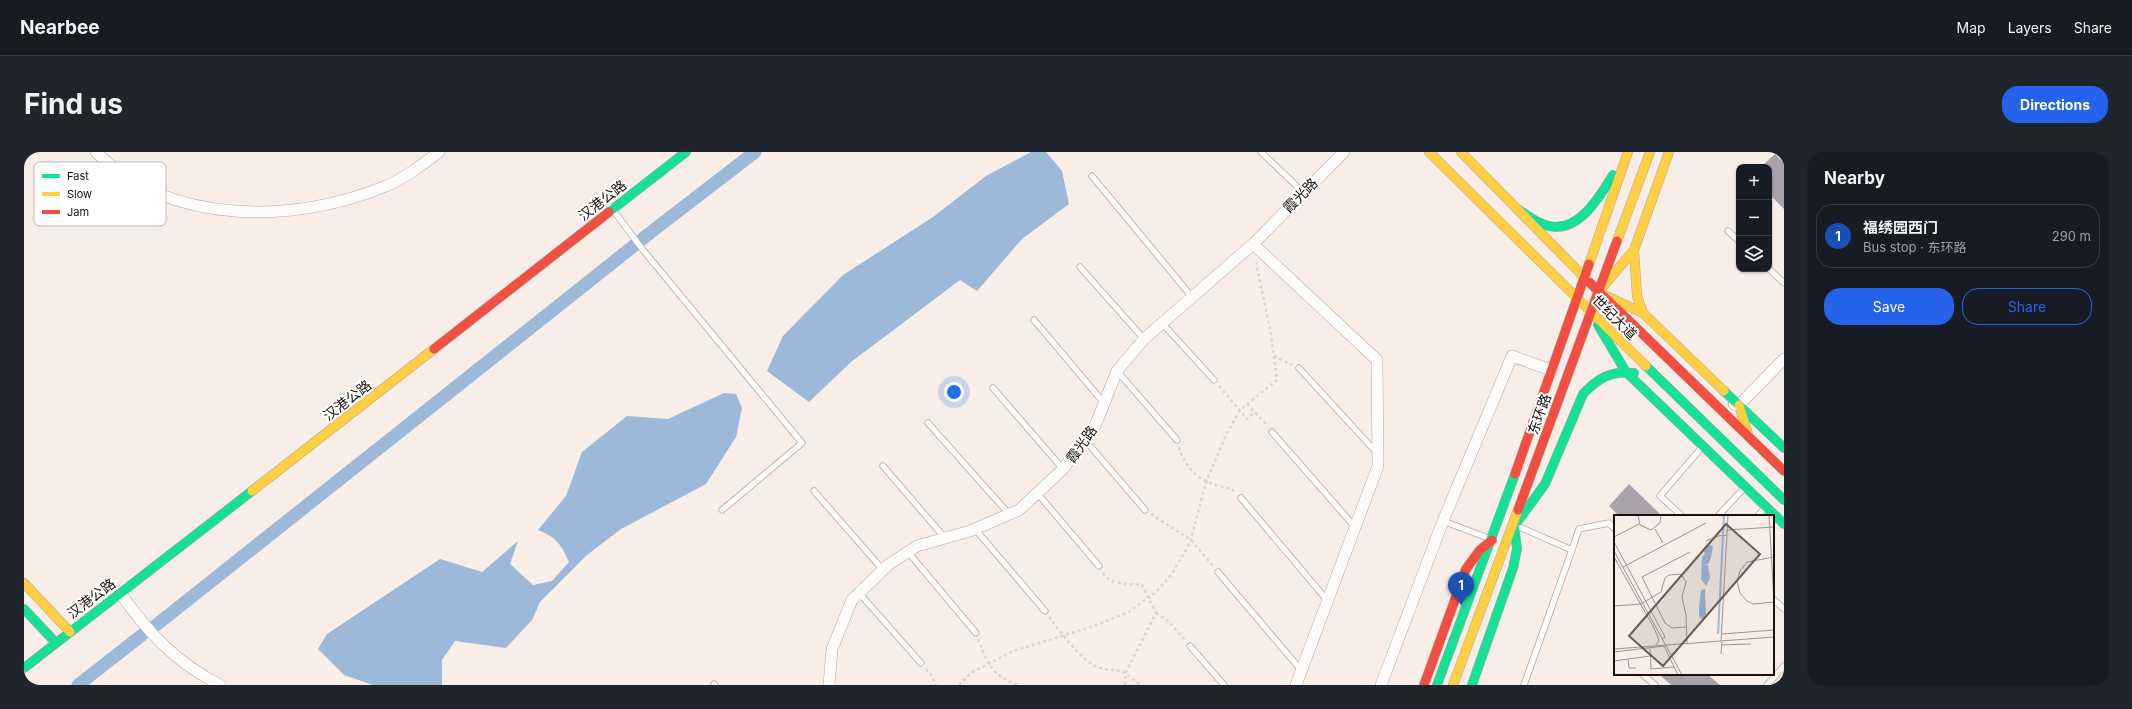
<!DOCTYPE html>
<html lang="en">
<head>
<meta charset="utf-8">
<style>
  :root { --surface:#171b24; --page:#20242c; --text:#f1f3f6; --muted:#9ea1a6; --line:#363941; --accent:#2563eb }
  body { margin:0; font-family:Inter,"Noto Sans SC",sans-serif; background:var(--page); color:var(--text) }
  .controls { position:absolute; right:12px; top:12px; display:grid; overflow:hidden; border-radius:8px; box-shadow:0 1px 3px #0004 }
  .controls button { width:36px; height:36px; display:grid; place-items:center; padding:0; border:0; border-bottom:1px solid var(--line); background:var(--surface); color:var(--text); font:20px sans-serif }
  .you { position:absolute; left:930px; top:240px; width:14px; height:14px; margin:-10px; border:3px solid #fff; border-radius:50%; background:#1a73e8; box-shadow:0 0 0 6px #1a73e833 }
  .badge { display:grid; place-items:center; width:26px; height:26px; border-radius:50%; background:var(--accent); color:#fff; font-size:13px; font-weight:700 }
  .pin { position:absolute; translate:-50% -33px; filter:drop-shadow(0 1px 2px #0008) }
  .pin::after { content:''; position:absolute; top:21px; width:14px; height:12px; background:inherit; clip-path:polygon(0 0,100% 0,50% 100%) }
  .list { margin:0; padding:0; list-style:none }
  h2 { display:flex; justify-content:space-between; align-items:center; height:52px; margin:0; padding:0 16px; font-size:17px }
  h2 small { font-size:13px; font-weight:400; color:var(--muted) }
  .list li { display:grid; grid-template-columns:26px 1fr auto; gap:12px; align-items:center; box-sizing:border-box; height:64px; margin:0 8px 8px; padding:0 8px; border:1px solid var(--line); border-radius:16px }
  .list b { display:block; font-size:15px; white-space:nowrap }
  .list p { margin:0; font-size:13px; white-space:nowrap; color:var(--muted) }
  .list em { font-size:13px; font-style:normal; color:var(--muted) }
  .actions { display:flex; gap:8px; padding:12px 16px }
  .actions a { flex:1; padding:9px 0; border:1px solid var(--accent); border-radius:16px; text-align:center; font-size:14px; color:var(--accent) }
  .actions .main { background:var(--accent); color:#fff }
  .icon { flex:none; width:22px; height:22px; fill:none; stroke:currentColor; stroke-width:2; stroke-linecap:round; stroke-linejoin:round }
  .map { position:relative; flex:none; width:1760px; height:533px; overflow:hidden; border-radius:16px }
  header { display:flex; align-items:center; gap:24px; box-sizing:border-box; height:56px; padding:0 20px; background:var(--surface); border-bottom:1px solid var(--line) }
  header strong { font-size:19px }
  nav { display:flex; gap:22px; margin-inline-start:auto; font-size:14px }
  .intro { display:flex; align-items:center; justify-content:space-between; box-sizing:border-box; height:96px; padding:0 24px }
  h1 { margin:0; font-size:28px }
  .button { padding:10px 18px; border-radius:16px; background:var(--accent); color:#fff; font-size:14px; font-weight:700 }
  main { display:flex; gap:24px; padding:0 24px }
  aside { flex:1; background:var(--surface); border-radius:16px; box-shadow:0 1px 3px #0004 }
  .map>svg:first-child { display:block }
  .water { fill:#9cb9da }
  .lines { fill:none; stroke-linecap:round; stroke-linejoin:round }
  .canal { stroke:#9cb9da; stroke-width:13 }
  .building { fill:#a9a2aa }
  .lane-casing { stroke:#b2a8a2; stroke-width:7 }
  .street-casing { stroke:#b2a8a2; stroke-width:12 }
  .fast-casing { stroke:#b2a8a2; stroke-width:10 }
  .slow-casing { stroke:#b2a8a2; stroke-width:10 }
  .jam-casing { stroke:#b2a8a2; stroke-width:10 }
  .path { stroke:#d9d5d3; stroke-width:2.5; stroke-dasharray:3 3; stroke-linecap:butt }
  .lane { stroke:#fefcfb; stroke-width:5.5 }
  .street { stroke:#fefcfb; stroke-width:11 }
  .fast { stroke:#16e098; stroke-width:9 }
  .slow { stroke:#ffcf43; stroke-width:9 }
  .jam { stroke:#f24e42; stroke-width:9 }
  .labels { text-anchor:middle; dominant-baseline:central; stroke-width:4; stroke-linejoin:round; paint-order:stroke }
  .street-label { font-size:14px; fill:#1a0f09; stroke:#fff }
  .inset-river { fill:none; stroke:#9cb9da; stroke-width:2 }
  .inset-road { fill:none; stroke:#9f948e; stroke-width:1 }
  .view { fill:#685d57; fill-opacity:0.15; stroke:#685d57; stroke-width:2 }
  .inset-edge { fill:none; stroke:#1a0f09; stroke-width:2 }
  .key { fill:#fff; stroke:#bab7b5; stroke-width:1 }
  .key-label { font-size:11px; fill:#1a0f09 }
</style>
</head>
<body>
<header>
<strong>Nearbee</strong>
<nav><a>Map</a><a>Layers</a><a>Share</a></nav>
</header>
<div class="intro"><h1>Find us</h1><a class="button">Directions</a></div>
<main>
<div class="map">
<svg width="1760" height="533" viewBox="0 0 1760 533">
  <rect width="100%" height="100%" fill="#f8ede7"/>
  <path class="water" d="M1007,0H1022L1038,19L1045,52L998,87L953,139L936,128L827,210L785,250L743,219L759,184L819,123L909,65L962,24Z
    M700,241L712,242L718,256L712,285L682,332L597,377L563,403L516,450L508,468L482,496L431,489L418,508V533H349L320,523L294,497L303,482L416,407L458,420L494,389L486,412L509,433L528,429L545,410C538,393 531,384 514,378L542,344L558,300L603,264L644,267Z"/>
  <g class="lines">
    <path class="canal" d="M131,474L631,77L731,0
      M54,533L118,483"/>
  </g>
  <path class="building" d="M1751,2L1760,11V57L1745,42V15H1737Z
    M1605,332L1638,364H1595L1585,354Z
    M1635,522H1683L1696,533H1647Z"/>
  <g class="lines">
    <defs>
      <path id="lane" d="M1237,0L1279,40
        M1068,24L1168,145
        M583,50L619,98L778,291L698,358
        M1704,79L1715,89
        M1056,115L1120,187
        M1745,117L1760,131
        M1010,168L1080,251
        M1138,171L1190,228
        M1275,216L1352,300
        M1093,219L1153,288
        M969,236L1039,317
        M904,271L985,362
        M1248,280L1331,375
        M1061,288L1121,358
        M859,314L921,386
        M790,339L859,418
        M1013,341L1075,414
        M1217,346L1303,448
        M1658,364L1636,344L1679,294
        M1694,364L1721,335
        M1734,364L1741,355
        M1419,369L1464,386
        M1493,374L1548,398L1500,533
        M951,377L1021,459
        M1548,398L1555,377L1585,371L1591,377
        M884,400L952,481
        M1194,420L1277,518
        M835,441L897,511
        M1749,447L1760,457
        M1166,494L1200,533
        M1618,522L1631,533
        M690,532L691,533
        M1743,533L1760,514"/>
      <path id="street" d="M72,0C145,74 271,72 362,34C381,26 398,13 415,0
        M1229,92L1353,208L1354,314L1272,533
        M1710,252L1715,253L1760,207
        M97,442C124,481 153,511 196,533
        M805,533L808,497L828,448L864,413L893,394L946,379L995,358L1039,317L1071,274L1093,219L1120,187L1229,92L1320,0
        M1357,533L1419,369L1488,204L1527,218"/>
      <path id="fast" d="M1495,58C1504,64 1514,72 1525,74C1555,81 1576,44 1589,23
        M585,60L662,0
        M1574,173L1602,220L1760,372
        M1622,214L1760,348
        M1700,239L1760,296
        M1494,369L1521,332L1559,242C1574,226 1588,218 1610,221
        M0,457L32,491
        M0,516L228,339
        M1413,533L1491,322
        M1448,533L1489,416L1493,397L1490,373"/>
      <path id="slow" d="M1405,0L1622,214
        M1437,0L1565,130
        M1593,89L1626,0
        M1565,112L1604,0
        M1577,137L1610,98
        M1580,143L1619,161L1700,239
        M1619,161L1613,144L1610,98L1645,0
        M1715,253L1724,282
        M228,339L410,197
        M0,431L46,480
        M1429,533L1494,358"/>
      <path id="jam" d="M1565,130L1760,319
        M410,197L585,60
        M1491,322L1565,112
        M1494,358L1593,89
        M1400,533L1442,417L1456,398L1468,388"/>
    </defs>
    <use href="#lane" class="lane-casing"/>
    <use href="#street" class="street-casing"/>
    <use href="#fast" class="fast-casing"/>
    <use href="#slow" class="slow-casing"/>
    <use href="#jam" class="jam-casing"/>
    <path class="path" d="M1250,204L1268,213
      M1195,234L1223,267L1230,260
      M1223,252L1243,273
      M1155,295C1162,317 1174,328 1195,334C1202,336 1208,336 1212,341
      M1127,362L1167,388L1190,415
      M1079,421C1085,433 1106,432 1118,433L1132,461L1102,520L1101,533
      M1132,461L1144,469L1161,488
      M1025,465C1033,476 1057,507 1069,513C1089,523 1096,511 1115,533
      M954,487C963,511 968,523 993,533
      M902,517L908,524L912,533
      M935,533L947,521L989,499L1067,475L1105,460L1132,440L1147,423L1166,391L1182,330L1202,283L1216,258L1253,228L1247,182L1232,111"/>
    <use href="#lane" class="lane"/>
    <use href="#street" class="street"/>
    <use href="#fast" class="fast"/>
    <use href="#slow" class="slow"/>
    <use href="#jam" class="jam"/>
  </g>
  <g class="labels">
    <g class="street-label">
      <text transform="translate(1276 43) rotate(-45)">霞光路</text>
      <text transform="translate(578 48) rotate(-38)">汉港公路</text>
      <text transform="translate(1591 165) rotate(45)">世纪大道</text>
      <text transform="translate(323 248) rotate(-38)">汉港公路</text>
      <text transform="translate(1515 262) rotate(-70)">东环路</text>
      <text transform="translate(1057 292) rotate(-55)">霞光路</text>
      <text transform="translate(67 446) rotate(-37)">汉港公路</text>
    </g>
  </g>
  <g transform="translate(1590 363)">
    <rect width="160" height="160" fill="#f8ede7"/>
    <path d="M95,30L99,31L97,43L94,49H90L94,50L96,63L92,71L87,64L88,42L91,39L89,35ZM91,74L92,99L90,104H88L85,102V92L87,75Z" fill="#9cb9da"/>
    <path class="inset-river" d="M109,19L110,0M104,119L109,21"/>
    <path class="inset-road" d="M24,0L26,10L37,15L46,8L47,0M155,0L160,87M41,14L49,28M113,15L160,12M0,22L25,9M92,26L104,21L113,20M0,27L44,109L51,122L48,124M0,36L68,160M0,42L40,113L45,125L42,130M160,42L133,47L126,56L123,66L126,78L133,86L139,89L160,87M9,52L92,8M0,91L27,89L47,77L51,63L55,60L67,59L72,67L68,82L72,100L73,128M72,112L58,113L51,108L28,62L76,37M108,119L160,115M107,126L114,0M107,130L137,129M50,131L64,160M36,133L37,154L60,152M0,134L160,122M0,137L50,131M107,139L108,127M14,145L15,153H22M0,146L36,141"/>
    <path class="view" d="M112,9L146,39L49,151L15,121Z"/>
    <rect width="160" height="160" class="inset-edge"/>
  </g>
  <rect x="10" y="10" width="132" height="64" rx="6" class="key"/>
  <rect x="18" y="22" width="18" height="4" fill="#16e098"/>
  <rect x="18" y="40" width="18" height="4" fill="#ffcf43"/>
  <rect x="18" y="58" width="18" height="4" fill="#f24e42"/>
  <g class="key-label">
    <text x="43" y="28">Fast</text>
    <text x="43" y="46">Slow</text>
    <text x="43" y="64">Jam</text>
  </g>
</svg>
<div class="controls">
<button>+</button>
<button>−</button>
<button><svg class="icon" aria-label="layers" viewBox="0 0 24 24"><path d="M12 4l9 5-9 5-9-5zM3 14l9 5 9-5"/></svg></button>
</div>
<div class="you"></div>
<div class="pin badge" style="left:1437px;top:453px;background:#1a4fb4">1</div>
</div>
<aside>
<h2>Nearby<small></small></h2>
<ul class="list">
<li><span class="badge" style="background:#1a4fb4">1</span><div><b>福绣园西门</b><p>Bus stop · 东环路</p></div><em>290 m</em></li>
</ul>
<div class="actions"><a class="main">Save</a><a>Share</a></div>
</aside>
</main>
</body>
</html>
